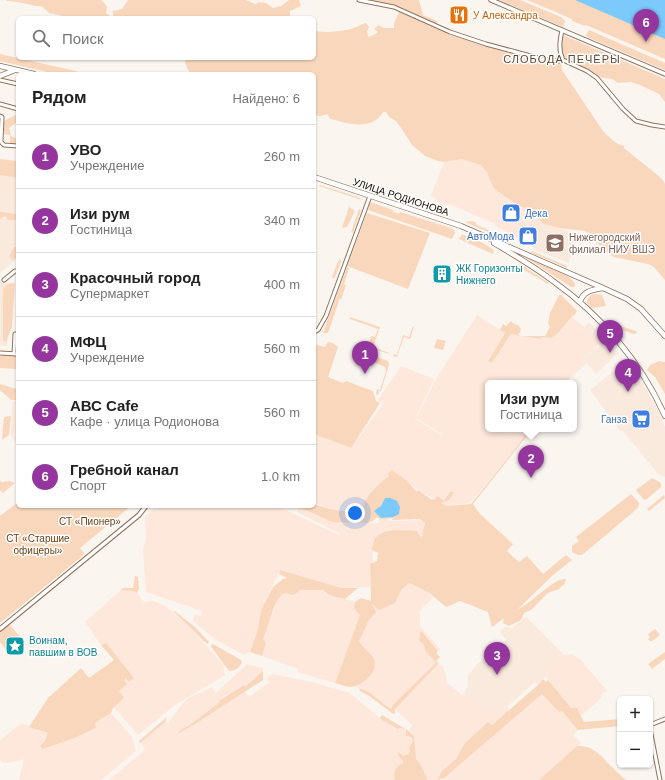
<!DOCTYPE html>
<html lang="ru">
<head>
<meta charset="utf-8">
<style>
  :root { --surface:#fff; --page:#f2f2f2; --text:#222; --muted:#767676; --line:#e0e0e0; --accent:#95369e }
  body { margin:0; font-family:Helvetica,sans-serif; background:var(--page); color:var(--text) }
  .controls { position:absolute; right:12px; bottom:12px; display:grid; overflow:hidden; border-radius:6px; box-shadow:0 1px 3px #0004 }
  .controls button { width:36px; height:36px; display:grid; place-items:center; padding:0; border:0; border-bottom:1px solid var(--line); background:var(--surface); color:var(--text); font:20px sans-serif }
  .you { position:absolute; left:355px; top:513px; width:14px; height:14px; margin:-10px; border:3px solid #fff; border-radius:50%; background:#1a73e8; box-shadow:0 0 0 6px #1a73e833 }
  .badge { display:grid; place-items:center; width:26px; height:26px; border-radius:50%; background:var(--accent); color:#fff; font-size:13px; font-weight:700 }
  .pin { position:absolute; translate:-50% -33px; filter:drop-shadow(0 1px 2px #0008) }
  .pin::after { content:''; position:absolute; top:21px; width:14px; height:12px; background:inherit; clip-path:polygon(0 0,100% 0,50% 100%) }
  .popup { position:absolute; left:485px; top:380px; width:92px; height:52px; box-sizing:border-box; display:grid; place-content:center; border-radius:6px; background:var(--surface); filter:drop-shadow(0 1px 3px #0005); font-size:13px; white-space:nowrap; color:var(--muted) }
  .popup b { font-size:15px; color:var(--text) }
  .popup::after { content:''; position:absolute; left:50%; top:100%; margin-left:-8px; border:8px solid transparent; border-top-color:var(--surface) }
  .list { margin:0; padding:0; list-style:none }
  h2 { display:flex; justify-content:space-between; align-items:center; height:52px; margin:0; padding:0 16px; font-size:17px }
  h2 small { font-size:13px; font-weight:400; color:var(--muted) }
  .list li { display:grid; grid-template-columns:26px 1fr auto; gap:12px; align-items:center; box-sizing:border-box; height:64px; padding:0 16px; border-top:1px solid var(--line) }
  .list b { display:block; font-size:15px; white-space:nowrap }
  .list p { margin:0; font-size:13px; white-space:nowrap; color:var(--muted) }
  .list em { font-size:13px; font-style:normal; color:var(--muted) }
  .icon { flex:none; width:22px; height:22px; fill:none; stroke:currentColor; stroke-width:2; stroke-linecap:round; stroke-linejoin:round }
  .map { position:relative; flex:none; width:665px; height:780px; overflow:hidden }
  .search { position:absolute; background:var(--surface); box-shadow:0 1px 3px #0004; left:16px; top:16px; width:300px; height:44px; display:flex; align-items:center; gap:10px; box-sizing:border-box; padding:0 14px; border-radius:6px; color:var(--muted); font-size:15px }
  .panel { position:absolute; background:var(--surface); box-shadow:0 1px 3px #0004; left:16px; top:72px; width:300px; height:436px; border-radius:6px }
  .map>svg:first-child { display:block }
  .built { fill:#faeade }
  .industrial { fill:#fee7db }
  .green { fill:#f9d7bc; fill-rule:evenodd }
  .water { fill:#7ccafc }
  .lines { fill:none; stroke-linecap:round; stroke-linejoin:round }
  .minor-casing { stroke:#8e735c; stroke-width:5 }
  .tertiary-casing { stroke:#8e735c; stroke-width:5.5 }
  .primary-casing { stroke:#8e735c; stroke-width:6 }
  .minor { stroke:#fff; stroke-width:3 }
  .tertiary { stroke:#fff; stroke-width:3.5 }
  .primary { stroke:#fff; stroke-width:4.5 }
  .labels { text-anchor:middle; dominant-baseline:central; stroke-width:3; stroke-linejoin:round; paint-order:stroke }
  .food-label { font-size:10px; fill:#c56008; stroke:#fff; text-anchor:start }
  .street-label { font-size:10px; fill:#170d05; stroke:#fff }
  .shop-label { font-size:10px; fill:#366cbe; stroke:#fff; text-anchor:end }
  .education-label { font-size:10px; fill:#785e54; stroke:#fff; text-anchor:start }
  .culture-label { font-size:10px; fill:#0d838f; stroke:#fff; text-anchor:start }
  .park-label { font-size:10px; fill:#6c4118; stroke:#fff }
  .neighbourhood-label { font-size:11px; letter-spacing:1px; fill:#614732; stroke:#fff }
</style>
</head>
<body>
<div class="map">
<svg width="665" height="780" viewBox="0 0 665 780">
  <rect width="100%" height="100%" fill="#fbf5f0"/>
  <path class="built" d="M0,167L18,169V216L0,214Z
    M0,218L18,219V258L0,273Z
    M543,224L575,233H581L575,244L569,263L532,249Z
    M0,282L12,283L7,346H0Z
    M589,322L618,353L596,374L583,359L597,347L598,348L600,346L584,327Z
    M623,364L631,375L641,383L642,382L659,412L665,427V477L658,474L623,431L621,432L590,390Z
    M15,401H18V446L14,441L11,434L12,403Z
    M526,617L564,655L546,671L548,675L543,679L538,685L535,682L508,706L505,705L500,710L493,711L482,701L477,705L464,693L468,686L467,677L477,664L506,640L500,632L505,627L512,628Z"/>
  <path class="industrial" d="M462,159L481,165L487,172L489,178L507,198L538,217L543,224L535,242L521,235L519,238L495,226V224L449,204L448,205L437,201L435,198L431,196L444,162Z
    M477,315L505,333L488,360L492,363L511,334L541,339V337L558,333L571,317L581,324L599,344L583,359L587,363L564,383H488V429H531L470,503L445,506L391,473L362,510H335L314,503V434L351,448L383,404L378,400L401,366L434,379L415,419L443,436V435L416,418L436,379Z
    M159,506H277L341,536L339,533L297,512L299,507L332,522L379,523V519H389V521L424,520V535L381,532L374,542L367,541L372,542L373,563L370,565V587L342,588L280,570L261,610L258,629L250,652L244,655L216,640L193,621L195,614L201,616L202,611L146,592L143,549L146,539L145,517L154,509L158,510Z
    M409,583L428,592L433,598L420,610V626L440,649L436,653L440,657L436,661L443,667L445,672L447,684L451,686L462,695L464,693L477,705L482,701L493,711L500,710L505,705L510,709L492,725L488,722L465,743L456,759L442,771L437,780H428L416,759L414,736L409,731L412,725L395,709L391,712L355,686L368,679L370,653L361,646L358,641L369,620L375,612L372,602L401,590Z
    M121,590L132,591L137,593L143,602L153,601L166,606L189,627L219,660L223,665L225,675L175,705L138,735L114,707L124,698L118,691L124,680L126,678H134L106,643L101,645L85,622Z
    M302,590H323L325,593L332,595L355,602L354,609L360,615L335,683L297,672L298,669L262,656L266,643L263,639L264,633L273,613L276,602L282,594Z
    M571,654L580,659L607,691L602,693L601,698L597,702L573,723L578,730L573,735L581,743L539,780H444L458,766L543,693L559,712L550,682L546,677L548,675L546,671L564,655Z
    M247,664L263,668V671L246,686L244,685L224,697L220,701V702L191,724L179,732L202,718L203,719L245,692L249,697L270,682L267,679V677L273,674L315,683L350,693L382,720L391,724L397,729L402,728L406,730L413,741L409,754L403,756L399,753L398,755L404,761L403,763L398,766L394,772V778L395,780H109L145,750L141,742L166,721L168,723L183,703L189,698L212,687L216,693Z
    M111,713L132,737L136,751L101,780H19L24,759L9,763H3L0,759V740L22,723L48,734L40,746L41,749L72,739L96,728L95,723Z"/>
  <path class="green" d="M6,0H101L107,6L106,13L113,18H73L49,13L43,7L40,6H36L18,2L7,1Z
    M128,0H246L255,4L259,2L266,3L273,8L281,6L289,0H299L301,6L290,11V16L296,18H113V11L122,9Z
    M366,0H419L423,15L437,21V24L442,26L450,35L535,59L549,62H561L562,70L603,131C609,137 615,144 624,146V148C637,159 650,168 663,180L665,184V280L654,267L648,264L614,257L604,250L588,233L585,231L559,228L543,224L538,217L507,198L494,188L489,178L487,172L481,165L462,159L444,162L438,161L425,156L412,145L401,128L396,121L389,117L386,112H383C373,131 346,124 329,118L328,114L320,116L315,115L314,113V74H190L185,63L186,59V58H314V30C320,34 346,31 353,28C358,27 361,24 366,23L369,27L367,31L368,37L374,35L378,32L374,29L379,25L384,28H394V24L399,11L405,13L403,9Z
    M499,0H520L561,17L565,21L563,27Z
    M527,0H665V59L586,25L585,26L572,21V19Z
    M589,30L665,63V70L587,37L586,35Z
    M563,35L665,79V102L659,94L640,85L631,82L618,83L612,79L598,77L566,60L561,49L562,38Z
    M0,54L89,74H56L0,61Z
    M17,114L18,116V121L9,128L11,136L18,139V144L10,143V135L4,134V121Z
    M0,159L18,161V178L0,175Z
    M320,185L358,197L362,200L319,186Z
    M370,202L393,210V212L399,214L400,212L451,228L454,230L455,233L452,239L368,210Z
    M349,207L355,211L347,227L342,228Z
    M359,209L361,210L353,233L351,232Z
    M0,212L18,214V220H8L5,216L0,219Z
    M367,213L430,233L408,289L347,266Z
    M472,221L475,222L477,225L504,237L502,238L465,222Z
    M462,234L481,242L494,250L493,254L459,239Z
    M14,247H18V256L12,260L9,256Z
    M532,251L567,266V268L530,252Z
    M522,255L569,277L574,282L575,286L574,287H571Z
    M341,259V262L334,279L332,277L338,261Z
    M520,264L549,283L548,284L519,267Z
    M347,267L349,268L344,284L346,285L341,300L340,298L328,333H323Z
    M15,283L12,327L6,342L3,341V289L8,284Z
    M595,294L602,295L606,306L592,308L587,303V299L591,295Z
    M559,295H561L577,311L574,316L573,315L558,333L551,338L541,337V339L523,336H545L550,327L548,323L550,313Z
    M350,317L380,327L373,347L389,353V354L368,347L371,336L375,337L378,329L350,319Z
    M511,321L514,324L518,325L521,329L520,333L518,334L520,336L511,334L492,363L488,361L505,333L500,330L503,324L506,326Z
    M618,325L636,331L637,333L634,334L619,329Z
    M413,326L414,327L410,339L404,337L397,357L393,356L394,354L397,355L403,335L409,337Z
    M437,339L446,341L443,350L434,348Z
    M328,342L333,343L338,347L328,377L343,383L346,381L373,391L376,401L380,403L351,448L314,434V344L325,347Z
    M18,350V369L0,368V356Z
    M361,351L388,361L389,365L381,391H379L378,395L376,394L377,389L380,390L386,371L385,367L371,361L370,357L361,353Z
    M659,361L665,362V401V394L655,377L647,370L650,365Z
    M0,384L17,389L18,387V400H11L0,390Z
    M11,416L9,435L2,440L4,417Z
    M529,431L530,432L473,504L479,513L513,544L507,551L519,562L527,556L543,574L566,555L572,560L553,575L518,609C531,604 553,578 566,579L565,583L559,589L548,593L531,610L524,613L521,620L509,626L503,623L504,618L492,627L488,612L460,601L446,607L428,592L409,583L401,590L395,603L379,610L372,604L376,612L369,620L359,641C363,649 371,652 374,660C379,672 361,687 350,687C346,687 340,684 335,683L360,615L354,609L355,602L361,598L371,601L370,564L377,561L378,553L372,550C373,525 400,531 417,531L421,537L422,536L425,523L420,519L391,520L395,518L381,519L376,517L374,520L368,523L332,522L299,507L292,508L287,506H314V504C330,509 348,516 363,506C367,494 379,484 389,476L388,473L392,470L408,482L417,492L418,490L432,500L433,499L435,500L437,496L444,501L450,492H453L454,493L449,500L441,503L446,506L471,504ZM385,498L393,517L381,506Z
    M652,478L661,483V487L647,499L644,500L636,490Z
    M0,480L1,482L10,481L15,483L3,493L0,490Z
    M631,494L639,503L638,508L582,555H578L572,552V546L579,541L576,537Z
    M664,495L665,498L649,511L647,509Z
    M18,502V506H131L80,548L85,554L0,623V516Z
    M280,570L342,588H358L345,599C337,597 328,596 323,590H301L293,595L286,593L282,594L276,602L263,639L266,643L262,656L250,652L258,629L261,610L273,587L283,579L287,578L279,574Z
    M135,576L138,577L139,589L137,593L132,591L121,590L123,588H133Z
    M173,611L176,612L195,627L209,642L207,644Z
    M9,624L25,642L10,655L0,642V631Z
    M655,629L660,635L652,641H650L648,639L650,638L648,634Z
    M421,631L438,651L436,653L440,657L436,661L438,664L395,709V713L393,714L371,697L360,691L359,689C370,688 382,706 392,709L393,705L436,663L426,652L424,645L419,640Z
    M106,643L134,678L129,682L126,678L124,680L127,684L119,691L124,698L113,708L111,713L95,723L96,728L72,739L42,749L40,746L44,742L48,733L29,727L48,698L81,668L89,678L114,660L101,645Z
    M213,644L241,660L242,663C238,668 236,671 229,671L212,648L211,646Z
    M665,652V659L652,669L648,664Z
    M263,671V680L203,719L202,718V720L179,733L178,732L191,724L220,702L219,701L244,685L246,686Z
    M543,679L546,682L548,680L571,708H577L584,722L620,719V726L578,730L562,711L559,712L542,694L458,766L445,778L437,780L442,771L456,759L465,743L488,722L492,725L538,685Z
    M382,715L407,730L414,736L416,759L420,764L428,780H395C392,773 396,766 403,763V761L398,755V752L403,756L409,754L410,750L409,747L411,745L413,741L411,737L406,736V730L402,728L397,729C392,724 385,723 380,718Z
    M167,717L166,721L140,743L139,741Z
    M577,746C595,745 602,758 614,769C617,773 622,776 626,780H539Z"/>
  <path class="water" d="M575,0H665V39Z
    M385,498H390L397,501L400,507L399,514L393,517L381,518L374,511L381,506Z"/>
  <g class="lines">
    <defs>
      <path id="minor" d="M359,0L394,7L450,32L486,44L542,59L558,61L563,60L587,71L597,78L623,109L636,121L652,125L665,127
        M562,30C560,40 558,50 563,60
        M0,80L18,84
        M0,104L18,109
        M0,116L2,117L1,141
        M0,141L4,145L18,146
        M4,280L15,271H18
        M314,332L318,330L326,316L370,196
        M0,353L18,354
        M14,354L15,334H18
        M650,725L665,719
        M650,729L660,780"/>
      <path id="tertiary" d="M491,0L665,74
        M0,629L139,515L146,506"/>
      <path id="primary" d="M0,66L34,74
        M0,76L15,70
        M314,177L461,226L603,288L627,299L641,309L665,336
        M494,243C514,255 535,267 553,281C601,315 641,362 665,416
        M580,302C583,291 592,290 603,288"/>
    </defs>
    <use href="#minor" class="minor-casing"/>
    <use href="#tertiary" class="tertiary-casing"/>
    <use href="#primary" class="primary-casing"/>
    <use href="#minor" class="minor"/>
    <use href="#tertiary" class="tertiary"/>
    <use href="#primary" class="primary"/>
  </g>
  <defs>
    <symbol id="restaurant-square" viewBox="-11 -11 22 22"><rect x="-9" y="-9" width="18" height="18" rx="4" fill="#e8710a" stroke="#fff"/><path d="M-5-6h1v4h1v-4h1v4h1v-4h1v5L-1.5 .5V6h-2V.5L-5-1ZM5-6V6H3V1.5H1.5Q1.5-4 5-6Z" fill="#fff"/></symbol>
    <symbol id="shop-square" viewBox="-11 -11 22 22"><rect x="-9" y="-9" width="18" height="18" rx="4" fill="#3f7fe0" stroke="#fff"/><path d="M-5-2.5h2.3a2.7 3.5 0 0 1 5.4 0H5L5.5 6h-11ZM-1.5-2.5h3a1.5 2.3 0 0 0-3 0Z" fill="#fff"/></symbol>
    <symbol id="university-square" viewBox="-11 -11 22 22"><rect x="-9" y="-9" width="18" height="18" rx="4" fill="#8d6e63" stroke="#fff"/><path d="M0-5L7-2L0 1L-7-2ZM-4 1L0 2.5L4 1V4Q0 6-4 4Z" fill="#fff"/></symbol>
    <symbol id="building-square" viewBox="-11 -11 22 22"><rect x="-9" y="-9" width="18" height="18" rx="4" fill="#0f9aa8" stroke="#fff"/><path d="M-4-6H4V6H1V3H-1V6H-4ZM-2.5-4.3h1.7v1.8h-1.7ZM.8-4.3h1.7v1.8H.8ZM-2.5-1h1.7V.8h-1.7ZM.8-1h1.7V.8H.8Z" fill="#fff"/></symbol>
    <symbol id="supermarket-square" viewBox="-11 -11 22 22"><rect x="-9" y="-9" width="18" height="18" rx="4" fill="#3f7fe0" stroke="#fff"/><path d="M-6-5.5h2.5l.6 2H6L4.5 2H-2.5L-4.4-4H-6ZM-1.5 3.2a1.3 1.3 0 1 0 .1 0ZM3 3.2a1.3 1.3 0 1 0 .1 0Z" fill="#fff"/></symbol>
    <symbol id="sight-square" viewBox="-11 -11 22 22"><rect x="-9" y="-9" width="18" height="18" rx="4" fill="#0f9aa8" stroke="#fff"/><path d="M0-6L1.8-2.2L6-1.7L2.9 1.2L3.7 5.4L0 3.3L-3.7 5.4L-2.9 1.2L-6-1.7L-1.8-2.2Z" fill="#fff"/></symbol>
  </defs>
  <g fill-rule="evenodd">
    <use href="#restaurant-square" x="448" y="4" width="22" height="22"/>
    <use href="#shop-square" x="500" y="202" width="22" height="22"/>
    <use href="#shop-square" x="517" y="225" width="22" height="22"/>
    <use href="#university-square" x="544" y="232" width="22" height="22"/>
    <use href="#building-square" x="431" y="263" width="22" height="22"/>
    <use href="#supermarket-square" x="630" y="408" width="22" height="22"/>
    <use href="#sight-square" x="4" y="635" width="22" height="22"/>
  </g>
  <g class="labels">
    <g class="food-label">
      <text x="473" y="15">У Александра</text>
    </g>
    <g class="street-label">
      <text transform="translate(401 197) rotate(18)">УЛИЦА РОДИОНОВА</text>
    </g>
    <g class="shop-label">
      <text x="525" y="213" text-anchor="start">Дека</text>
      <text x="514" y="236">АвтоМода</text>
      <text x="627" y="419">Ганза</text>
    </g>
    <g class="education-label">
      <text x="569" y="237">Нижегородский<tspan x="569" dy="12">филиал НИУ ВШЭ</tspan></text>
    </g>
    <g class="culture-label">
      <text x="456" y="268">ЖК Горизонты<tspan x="456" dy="12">Нижнего</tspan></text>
      <text x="29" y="640">Воинам,<tspan x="29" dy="12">павшим в ВОВ</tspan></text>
    </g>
    <g class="park-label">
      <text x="90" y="521">СТ «Пионер»</text>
      <text x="38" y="538">СТ «Старшие<tspan x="38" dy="12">офицеры»</tspan></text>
    </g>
    <g class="neighbourhood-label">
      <text x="562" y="59">СЛОБОДА ПЕЧЁРЫ</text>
    </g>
  </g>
</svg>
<div class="controls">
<button>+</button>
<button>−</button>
</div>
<div class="you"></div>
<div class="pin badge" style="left:365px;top:374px">1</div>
<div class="pin badge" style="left:531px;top:478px">2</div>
<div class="popup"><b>Изи рум</b>Гостиница</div>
<div class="pin badge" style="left:497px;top:675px">3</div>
<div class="pin badge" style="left:628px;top:392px">4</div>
<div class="pin badge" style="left:610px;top:353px">5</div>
<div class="pin badge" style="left:646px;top:42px">6</div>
<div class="search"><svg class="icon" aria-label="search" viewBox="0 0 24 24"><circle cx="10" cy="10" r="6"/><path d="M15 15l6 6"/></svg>Поиск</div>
<section class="panel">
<h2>Рядом<small>Найдено: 6</small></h2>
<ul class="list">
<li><span class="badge">1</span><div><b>УВО</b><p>Учреждение</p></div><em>260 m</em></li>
<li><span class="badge">2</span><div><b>Изи рум</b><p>Гостиница</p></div><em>340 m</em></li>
<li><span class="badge">3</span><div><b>Красочный город</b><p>Супермаркет</p></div><em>400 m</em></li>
<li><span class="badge">4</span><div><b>МФЦ</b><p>Учреждение</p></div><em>560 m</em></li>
<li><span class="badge">5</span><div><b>АВС Cafe</b><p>Кафе · улица Родионова</p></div><em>560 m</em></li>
<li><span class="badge">6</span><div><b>Гребной канал</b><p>Спорт</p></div><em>1.0 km</em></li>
</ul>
</section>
</div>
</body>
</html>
